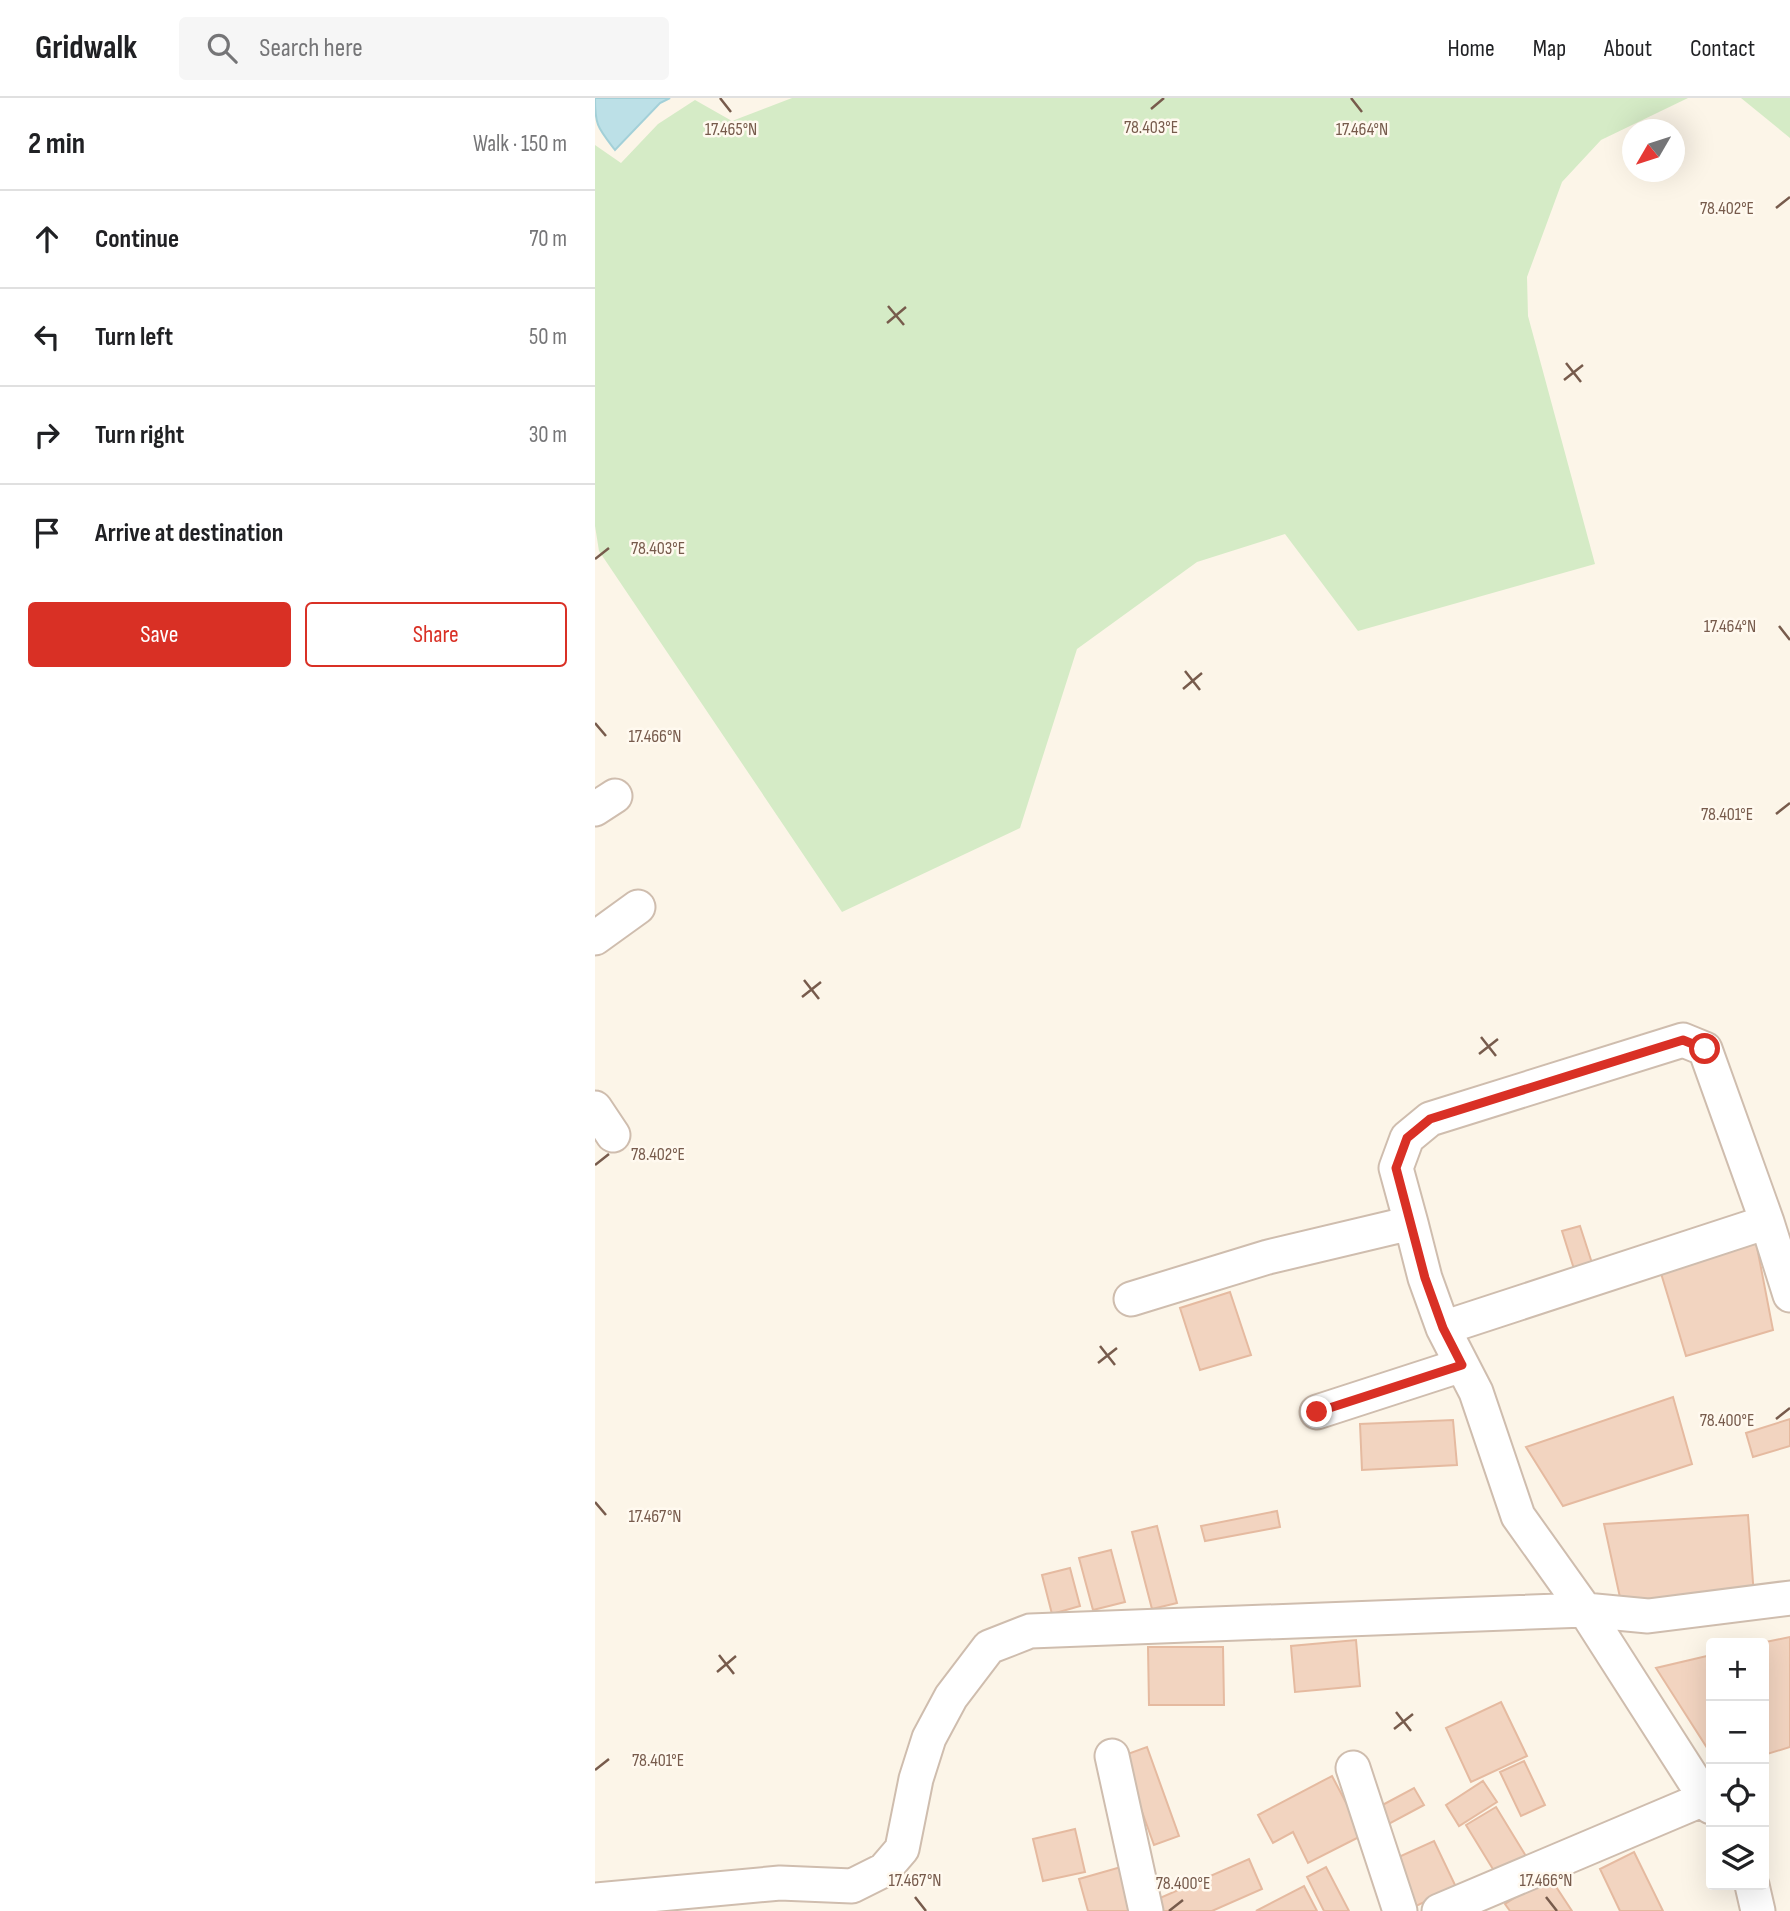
<!DOCTYPE html>
<html lang="en">
<head>
<meta charset="utf-8">
<style>
  :root { --surface:#fff; --page:#f6f6f6; --text:#202124; --muted:#757577; --line:#e0e0e0; --accent:#d93025 }
  body { margin:0; font-family:"Sofia Sans Condensed",sans-serif; background:var(--page); color:var(--text) }
  .controls { position:absolute; right:21px; bottom:21px; display:grid; overflow:hidden; border-radius:7px; box-shadow:0 7px 28px #0002 }
  .controls button { width:63px; height:63px; display:grid; place-items:center; padding:0; border:0; border-bottom:2px solid var(--line); background:var(--surface); color:var(--text); font:35px sans-serif }
  .compass { position:absolute; left:1027px; top:21px; width:63px; height:63px; border-radius:50%; background:var(--surface); box-shadow:0 7px 28px #0002; rotate:231deg }
  .stop { position:absolute; width:21px; height:21px; margin:-16px; border:5px solid #d93025; border-radius:50%; background:#fff }
  .stop.end { background:#d93025; border-color:#fff; box-shadow:0 2px 7px #0008 }
  .list { margin:0; padding:0; list-style:none }
  h2 { display:flex; justify-content:space-between; align-items:center; height:91px; margin:0; padding:0 28px; font-size:30px }
  h2 small { font-size:23px; font-weight:400; color:var(--muted) }
  .list li { display:grid; grid-template-columns:46px 1fr auto; gap:21px; align-items:center; box-sizing:border-box; height:98px; padding:0 28px; border-top:2px solid var(--line) }
  .list b { display:block; font-size:26px; white-space:nowrap }
  .list em { font-size:23px; font-style:normal; color:var(--muted) }
  .actions { display:flex; gap:14px; padding:21px 28px }
  .actions a { flex:1; padding:16px 0; border:2px solid var(--accent); border-radius:7px; text-align:center; font-size:24px; color:var(--accent) }
  .actions .main { background:var(--accent); color:#fff }
  .icon { flex:none; width:38px; height:38px; fill:none; stroke:currentColor; stroke-width:2; stroke-linecap:round; stroke-linejoin:round }
  .map { position:relative; flex:none; width:1195px; height:1813px; overflow:hidden }
  header { display:flex; align-items:center; gap:42px; box-sizing:border-box; height:98px; padding:0 35px; background:var(--surface); border-bottom:2px solid var(--line) }
  header strong { font-size:33px }
  nav { display:flex; gap:38px; margin-inline-start:auto; font-size:24px }
  .search { width:490px; height:63px; background:var(--page); display:flex; align-items:center; gap:18px; box-sizing:border-box; padding:0 24px; border-radius:7px; color:var(--muted); font-size:26px }
  main { display:flex }
  aside { flex:1; background:var(--surface) }
  .map>svg:first-child { display:block }
  .green { fill:#d5ebc6 }
  .water { fill:#bce0e7; stroke:#a3d0d8; stroke-width:2 }
  .building { fill:#f2d4c0; stroke:#e5baa0; stroke-width:2 }
  .lines { fill:none; stroke-linecap:round; stroke-linejoin:round }
  .minor-casing { stroke:#cfbdae; stroke-width:37 }
  .minor { stroke:#fff; stroke-width:33 }
  .route { stroke:#d93025; stroke-width:9 }
  .ticks { fill:none; stroke:#775b4c; stroke-width:2.5 }
  .ticks-label { font-size:18px; text-anchor:middle; fill:#775b4c; stroke:#fff9ef; stroke-width:5; stroke-linejoin:round; paint-order:stroke }
</style>
</head>
<body>
<header>
<strong>Gridwalk</strong>
<div class="search"><svg class="icon" aria-label="search" viewBox="0 0 24 24"><circle cx="10" cy="10" r="6"/><path d="M15 15l6 6"/></svg>Search here</div>
<nav><a>Home</a><a>Map</a><a>About</a><a>Contact</a></nav>
</header>
<main>
<aside>
<h2>2 min<small>Walk · 150 m</small></h2>
<ul class="list">
<li><svg class="icon" aria-label="ahead" viewBox="0 0 24 24"><path d="M12 20V5M6 11l6-6 6 6"/></svg><div><b>Continue</b></div><em>70 m</em></li>
<li><svg class="icon" aria-label="left" viewBox="0 0 24 24"><path d="M17 20v-9H6M10 6l-5 5 5 5"/></svg><div><b>Turn left</b></div><em>50 m</em></li>
<li><svg class="icon" aria-label="right" viewBox="0 0 24 24"><path d="M7 20v-9h11M14 6l5 5-5 5"/></svg><div><b>Turn right</b></div><em>30 m</em></li>
<li><svg class="icon" aria-label="arrive" viewBox="0 0 24 24"><path d="M6 21V4h12l-3 4 3 4H6"/></svg><div><b>Arrive at destination</b></div></li>
</ul>
<div class="actions"><a class="main">Save</a><a>Share</a></div>
</aside>
<div class="map">
<svg width="1195" height="1813" viewBox="0 0 1195 1813">
  <rect width="100%" height="100%" fill="#fcf5e8"/>
  <path class="green" d="M197,0H1093L1006,42L967,84L932,179L933,218L1000,466L763,533L690,436L602,464L482,551L425,730L247,814L4,453L0,428V47L26,65L63,26L100,2L137,23Z
    M1146,0H1195V40Z"/>
  <path class="water" d="M0,0H75L65,5L20,52C3,30 0,28 0,0Z"/>
  <path class="building" d="M985,1128L997,1165L979,1171L967,1133Z
    M1161,1144L1178,1232L1091,1258L1065,1172Z
    M635,1194L656,1257L605,1272L585,1210Z
    M1078,1299L1097,1366L968,1408L931,1349Z
    M1195,1321V1348L1158,1359L1151,1335Z
    M858,1322L862,1367L767,1372L765,1326Z
    M682,1413L685,1429L610,1443L606,1428Z
    M1153,1417L1159,1498L1026,1504L1009,1426Z
    M562,1428L582,1505L557,1511L537,1434Z
    M516,1452L530,1504L498,1512L484,1460Z
    M475,1470L485,1508L457,1516L447,1477Z
    M1195,1539V1649L1169,1657V1545H1166Z
    M761,1542L765,1588L700,1594L696,1548Z
    M553,1549H628L629,1607H554Z
    M1116,1557V1656L1061,1570Z
    M906,1604L932,1658L876,1684L851,1630Z
    M552,1649L584,1738L559,1747L527,1658Z
    M929,1663L950,1707L926,1718L905,1674Z
    M737,1678L768,1737L713,1765L698,1734L678,1745L663,1717Z
    M888,1683L902,1704L864,1728L851,1707Z
    M819,1690L829,1707L790,1728L780,1711Z
    M901,1709L934,1763L904,1781L871,1727Z
    M480,1731L490,1774L448,1783L438,1741Z
    M839,1743L861,1789L819,1809L797,1762Z
    M1039,1754L1068,1813H1025L1005,1771Z
    M654,1761L667,1791L617,1813H562L558,1803Z
    M526,1769L539,1813H493L484,1781Z
    M731,1769L754,1813H729L712,1779Z
    M954,1778L977,1813H915L910,1806Z
    M709,1788L722,1813H661Z"/>
  <g class="lines">
    <defs>
      <path id="minor" d="M0,711L20,698
        M0,840L43,809
        M0,1010L18,1037
        M816,1125L801,1070L812,1040L835,1021L1088,942L1110,951L1172,1124L1195,1197
        M536,1201L673,1159L816,1125L830,1180L848,1230L881,1294L923,1418L990,1512L1116,1709
        M848,1230L1172,1124
        M722,1314L867,1267
        M517,1658L551,1813
        M758,1670L805,1813
        M1157,1787L1163,1813
        M0,1802L185,1785L257,1788L289,1772L307,1751L321,1681L334,1640L356,1599L394,1549L435,1533L990,1512L1053,1518L1195,1500
        M844,1813L1111,1700"/>
    </defs>
    <use href="#minor" class="minor-casing"/>
    <use href="#minor" class="minor"/>
  </g>
  <g class="lines">
    <path class="route" d="M722,1314L867,1267L848,1230L830,1180L801,1070L812,1040L835,1021L1088,942L1110,951"/>
  </g>
  <path class="ticks" d="M125,0L136,14M756,0L767,14M556,11L569,0M1181,110L1195,99M293,208L309,227M292,225L311,209M971,265L986,284M969,282L988,267M0,461L14,450M1184,528L1195,542M590,573L605,592M588,591L607,575M0,625L11,638M1181,716L1195,705M209,882L224,901M207,899L226,884M886,939L901,958M884,956L903,941M0,1067L14,1056M505,1248L520,1267M503,1265L522,1250M1181,1321L1195,1310M0,1404L11,1417M124,1557L139,1576M122,1574L141,1558M801,1614L816,1633M799,1631L818,1616M0,1672L14,1661M320,1799L331,1813M951,1799L962,1813M574,1813L588,1802"/>
  <g class="ticks-label">
    <text x="556" y="35">78.403°E</text>
    <text x="136" y="37">17.465°N</text>
    <text x="767" y="37">17.464°N</text>
    <text x="1132" y="116">78.402°E</text>
    <text x="63" y="456">78.403°E</text>
    <text x="1135" y="534">17.464°N</text>
    <text x="60" y="644">17.466°N</text>
    <text x="1132" y="722">78.401°E</text>
    <text x="63" y="1062">78.402°E</text>
    <text x="1132" y="1328">78.400°E</text>
    <text x="60" y="1424">17.467°N</text>
    <text x="63" y="1668">78.401°E</text>
    <text x="320" y="1788">17.467°N</text>
    <text x="951" y="1788">17.466°N</text>
    <text x="588" y="1791">78.400°E</text>
  </g>
</svg>
<div class="controls">
<button>+</button>
<button>−</button>
<button><svg class="icon" aria-label="locate" viewBox="0 0 24 24"><circle cx="12" cy="12" r="6"/><path d="M12 2v4M12 18v4M2 12h4M18 12h4"/></svg></button>
<button><svg class="icon" aria-label="layers" viewBox="0 0 24 24"><path d="M12 4l9 5-9 5-9-5zM3 14l9 5 9-5"/></svg></button>
</div>
<svg class="compass" viewBox="-18 -18 36 36"><path d="M0-13l5 13h-10z" fill="#e53935"/><path d="M0 13l5-13h-10z" fill="#757577"/></svg>
<div class="stop" style="left:1110px;top:951px"></div>
<div class="stop end" style="left:722px;top:1314px"></div>
</div>
</main>
</body>
</html>
